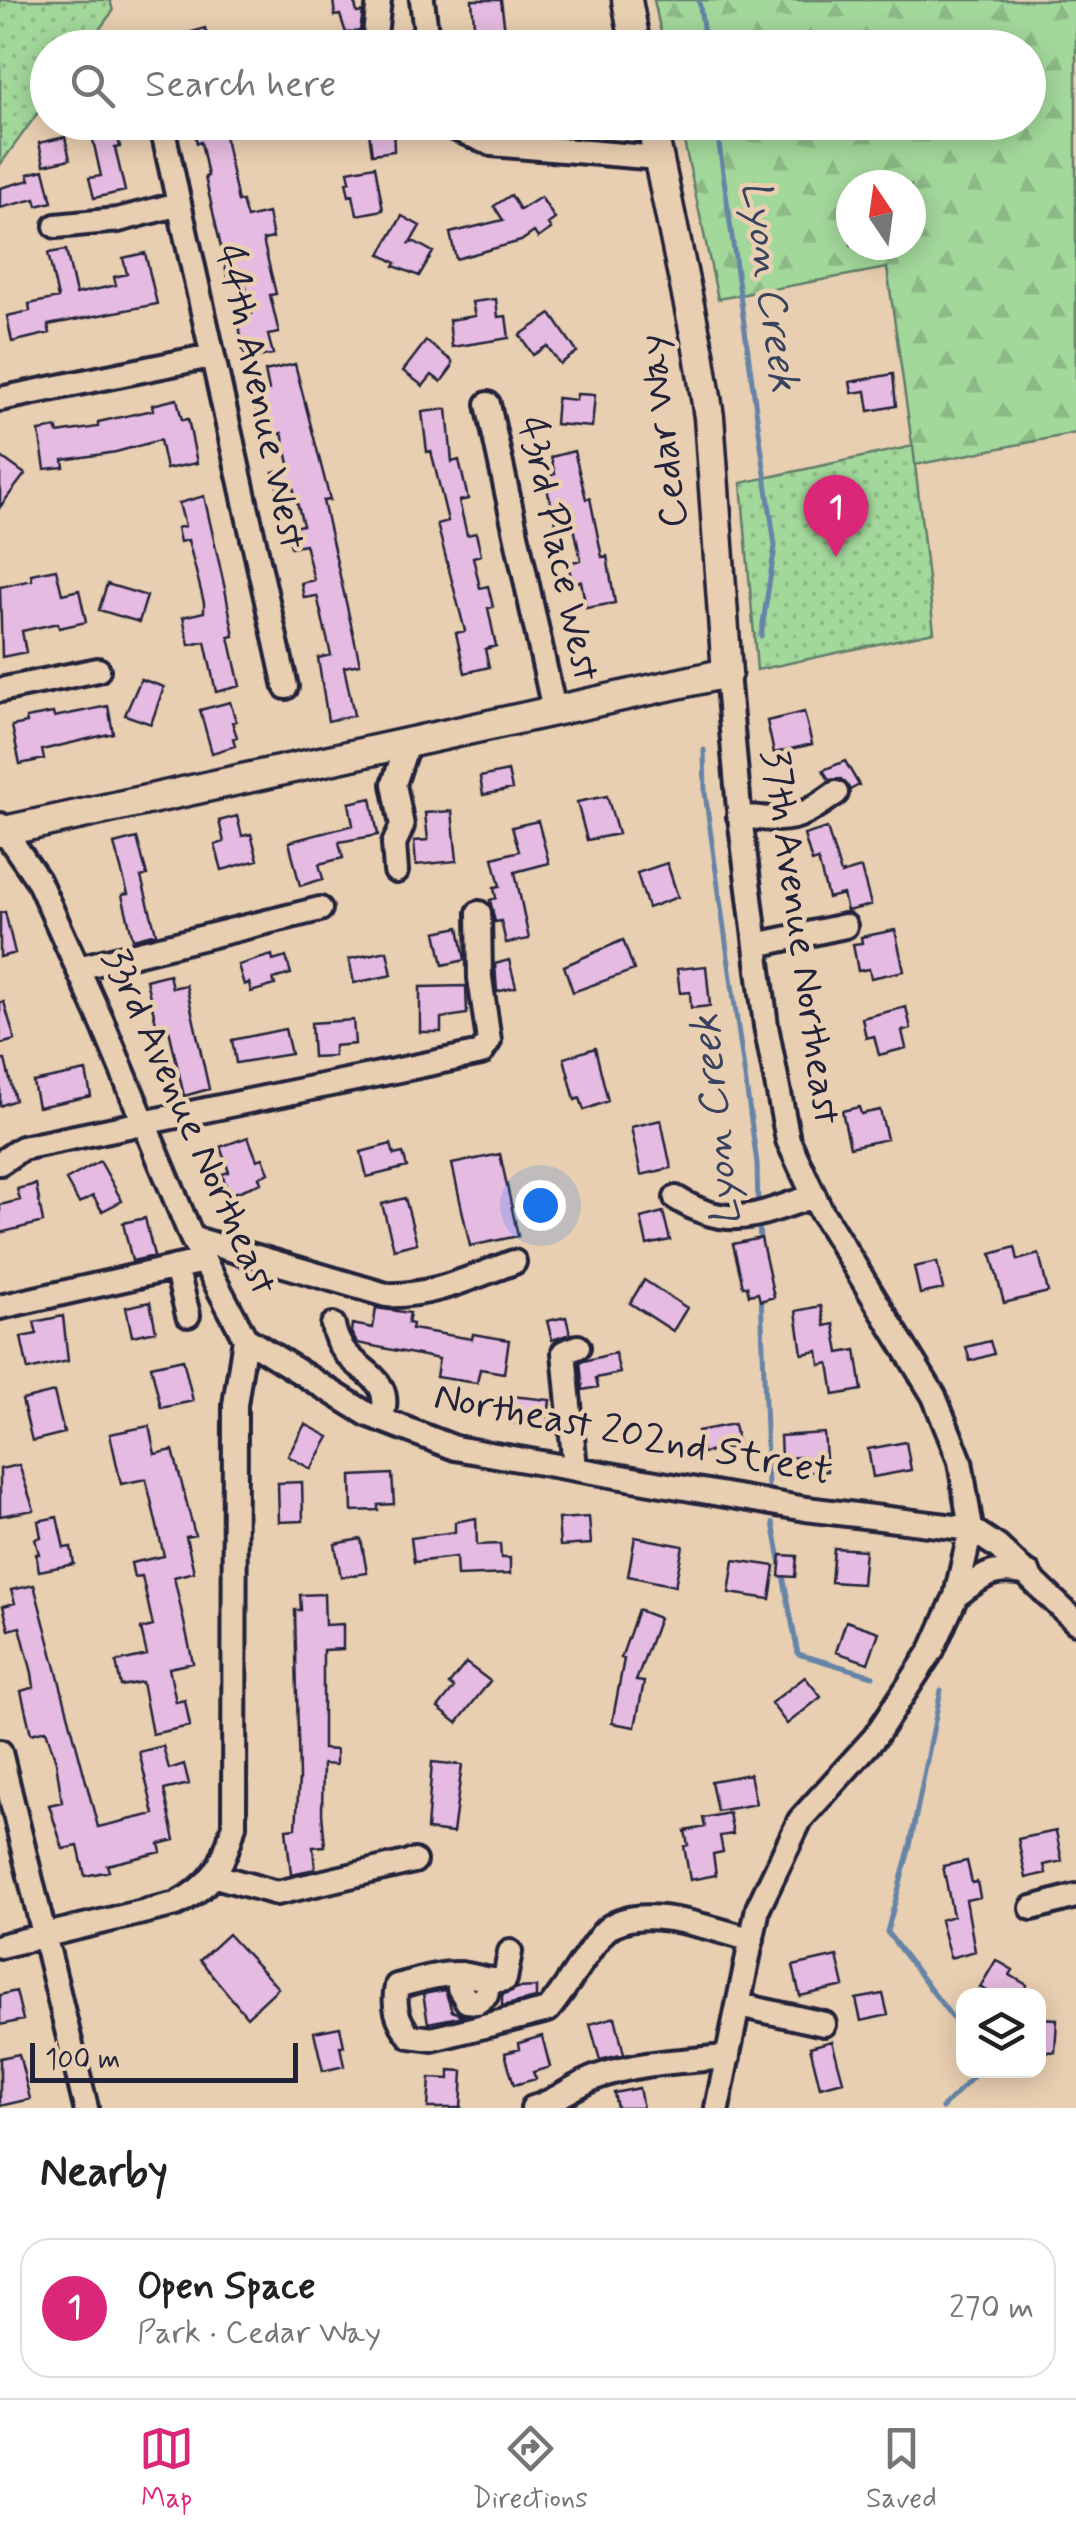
<!DOCTYPE html>
<html lang="en">
<head>
<meta charset="utf-8">
<style>
  :root { --surface:#fff; --page:#f2f2f2; --text:#222; --muted:#767676; --line:#e0e0e0; --accent:#db2777 }
  body { margin:0; font-family:Mynerve,sans-serif; background:var(--page); color:var(--text) }
  .controls { position:absolute; right:30px; bottom:30px; display:grid; overflow:hidden; border-radius:20px; box-shadow:0 5px 25px #0003 }
  .controls button { width:90px; height:90px; display:grid; place-items:center; padding:0; border:0; border-bottom:2px solid var(--line); background:var(--surface); color:var(--text); font:50px sans-serif }
  .compass { position:absolute; left:836px; top:170px; width:90px; height:90px; border-radius:50%; background:var(--surface); box-shadow:0 5px 25px #0003; rotate:347deg }
  .scale { position:absolute; left:30px; bottom:25px; width:268px; box-sizing:border-box; padding-left:10px; border:5px solid #22223b; border-top:0; font-size:28px; line-height:35px; white-space:nowrap; color:#22223b; -webkit-text-stroke:8px #e9cfb1; paint-order:stroke }
  .you { position:absolute; left:540px; top:1205px; width:35px; height:35px; margin:-25px; border:8px solid #fff; border-radius:50%; background:#1a73e8; box-shadow:0 0 0 15px #1a73e833 }
  .badge { display:grid; place-items:center; width:65px; height:65px; border-radius:50%; background:var(--accent); color:#fff; font-size:32px; font-weight:700 }
  .pin { position:absolute; translate:-50% -82px; filter:drop-shadow(0 2px 5px #0008) }
  .pin::after { content:''; position:absolute; top:52px; width:35px; height:30px; background:inherit; clip-path:polygon(0 0,100% 0,50% 100%) }
  .list { margin:0; padding:0; list-style:none }
  h2 { display:flex; justify-content:space-between; align-items:center; height:130px; margin:0; padding:0 40px; font-size:42px }
  h2 small { font-size:32px; font-weight:400; color:var(--muted) }
  .list li { display:grid; grid-template-columns:65px 1fr auto; gap:30px; align-items:center; box-sizing:border-box; height:140px; margin:0 20px 20px; padding:0 20px; border:2px solid var(--line); border-radius:30px }
  .list b { display:block; font-size:38px; white-space:nowrap }
  .list p { margin:0; font-size:32px; white-space:nowrap; color:var(--muted) }
  .list em { font-size:32px; font-style:normal; color:var(--muted) }
  .icon { flex:none; width:55px; height:55px; fill:none; stroke:currentColor; stroke-width:2; stroke-linecap:round; stroke-linejoin:round }
  .map { position:relative; flex:none; width:1076px; height:2108px; overflow:hidden }
  .search { position:absolute; background:var(--surface); box-shadow:0 5px 25px #0003; left:30px; right:30px; top:30px; height:110px; display:flex; align-items:center; gap:25px; box-sizing:border-box; padding:0 35px; border-radius:55px; color:var(--muted); font-size:38px }
  .sheet { height:290px; background:var(--surface) }
  nav { display:flex; justify-content:space-around; align-items:center; box-sizing:border-box; height:140px; border-top:2px solid var(--line); background:var(--surface); font-size:28px; color:var(--muted) }
  nav a { display:grid; justify-items:center; gap:5px }
  nav .on { color:var(--accent) }
  .map>svg:first-child { display:block }
  .forest { fill:url(#forest-firs); stroke:#627d6b; stroke-width:2.5; fill-rule:evenodd }
  .park { fill:url(#park-dots); stroke:#627d6b; stroke-width:2.5 }
  .lines { fill:none; stroke-linecap:round; stroke-linejoin:round }
  .stream { stroke:#6684a7; stroke-width:5 }
  .building { fill:#e6bbe1; stroke:#22223b; stroke-width:2.5 }
  .minor-casing { stroke:#22223b; stroke-width:30 }
  .major-casing { stroke:#22223b; stroke-width:35 }
  .minor { stroke:#e9cfb1; stroke-width:22 }
  .major { stroke:#e9cfb1; stroke-width:28 }
  .labels { text-anchor:middle; dominant-baseline:central; stroke-width:9; stroke-linejoin:round; paint-order:stroke }
  .street-label { font-size:40px; fill:#22223b; stroke:#e9cfb1 }
  .water-label { font-size:42px; font-style:italic; fill:#39435f; stroke:#e9cfb1 }
</style>
</head>
<body>
<div class="map">
<svg width="1076" height="2108" viewBox="0 0 1076 2108">
  <defs>
    <pattern id="forest-firs" width="22" height="20" patternUnits="userSpaceOnUse" patternTransform="scale(2.5)"><rect width="22" height="20" fill="#a3d89b"/><path d="M5 1l3.5 6h-7zM16 11l3.5 6h-7z" fill="#8cb986"/></pattern>
    <pattern id="park-dots" width="8" height="8" patternUnits="userSpaceOnUse" patternTransform="scale(2.5)"><rect width="8" height="8" fill="#a3d89b"/><path d="M2 2h.1M6 6h.1" fill="none" stroke="#8cb986" stroke-width="1.8" stroke-linecap="round"/></pattern>
  </defs>
  <rect width="100%" height="100%" fill="#e9cfb1"/>
  <filter id="ink" filterUnits="userSpaceOnUse"><feTurbulence type="fractalNoise" baseFrequency=".01" numOctaves="2"/><feDisplacementMap in="SourceGraphic" scale="20" xChannelSelector="R" yChannelSelector="G"/><feConvolveMatrix kernelMatrix="1 2 1 2 8 2 1 2 1" color-interpolation-filters="sRGB"/></filter>
  <g filter="url(#ink)">
    <path class="forest" d="M654,0H1076V433L915,465L887,268L718,299L680,123L1028,122V48L664,47ZM851,185H911V245H851Z"/>
    <path class="park" d="M0,0H110L113,11L86,47L48,48L47,100L0,165Z
      M913,446L934,632L757,670L741,483Z"/>
    <g class="lines">
      <path class="stream" d="M699,0L706,48
        M716,122L775,546L761,636
        M704,750L705,793L757,1163L758,1208
        M759,1219L760,1243
        M761,1294L768,1486
        M773,1523L798,1654L873,1676
        M941,1690L910,1846L887,1932L964,2033
        M942,2108L980,2070"/>
    </g>
    <path class="building" d="M333,0H354L357,13L363,12L360,31L346,33L340,15L335,16Z
      M472,0H501L506,39H502L503,48H476Z
      M205,28L210,48H189L185,34Z
      M89,122H115L120,147L115,148L125,191L94,198L89,178L101,176Z
      M192,122H222L238,202L242,201L247,218L268,213L273,238L263,240L276,294L270,295L279,333L268,335L273,354L248,359L243,350L238,317L252,314L243,274L228,278L205,177L208,176L201,142L197,143Z
      M393,122L394,151L372,154L368,125Z
      M65,137L70,159L44,165L39,143Z
      M375,166L383,210L357,215L353,195L349,196L346,182L350,181L348,171Z
      M44,170L52,202L37,206L35,199L0,208V188L30,180L28,174Z
      M511,195L520,210L541,197L555,219L548,224L551,229L538,238L534,232L521,241L456,259L450,233L503,220L494,206Z
      M402,216L420,226L410,243L415,242L433,252L419,276L394,266L396,263L380,254Z
      M66,250L76,294L116,285L114,277L127,274L123,258L145,253L157,304L48,325L50,333L12,342L7,316L30,311L29,304L58,298L48,253Z
      M496,299L498,317L506,316L509,338L452,347L449,320L475,316L472,302Z
      M551,314L577,352L560,364L547,346L533,355L520,335Z
      M426,341L452,361V367L441,382L432,375L423,386L403,371Z
      M295,364L330,500L323,501L360,664L344,667L354,715L328,721L318,658L331,655L317,596L304,598L301,583L314,580L305,544L291,547L287,528L303,525L293,487L278,491L273,472L290,468L282,433L265,437L251,395L269,390L265,371Z
      M893,374L896,406L869,411L866,391L852,393L850,382Z
      M577,394L595,395L592,427L555,424L557,398L576,400Z
      M177,399L182,420L188,419L197,463L166,469L160,440L116,452L63,460L64,467L45,469L39,431L57,428V433L98,427V422L153,410L152,405Z
      M447,409L452,462L459,460L468,499L459,501L467,535L476,533L481,555L473,557L480,588L488,586L493,607L488,608L496,646L485,649L489,667L465,673L456,633L465,631L437,524L448,521L431,451L427,452L422,412Z
      M574,451L586,499L590,498L602,557L607,556L615,603L586,608L581,581L572,583L568,563L581,560L574,527L558,531L544,477L555,474L551,457Z
      M0,456L25,474L0,507Z
      M204,496L225,589L234,636L229,637L240,686L216,692L205,642L189,645L183,617L204,612V603L188,540L180,542L177,528L185,526L179,503Z
      M56,569L62,594L79,590L86,622L59,628L58,623L22,631L26,652L2,657L0,587L32,580L31,574Z
      M107,584L147,596L139,622L99,610Z
      M141,679L164,687L151,724L125,715Z
      M230,702L236,721L232,722L237,737L233,738L235,746L212,753L200,710Z
      M108,706L113,733L42,750L44,759L20,764L12,726L27,723L26,718L53,713L54,717Z
      M804,712L812,744L774,753L767,721Z
      M845,761L859,785L850,790L841,779L829,780L823,770Z
      M508,771L512,789L483,795L480,777Z
      M607,796L618,834L587,840L577,802Z
      M371,798L378,835L339,842L343,858L319,864L323,879L300,886L289,842L353,825L349,803Z
      M452,811L457,861L416,865L414,841L428,840L425,813Z
      M237,816L242,836L251,834L258,860L222,870L215,845L224,842L219,821Z
      M538,821L549,863L515,872L529,939L506,943L501,921L495,922L490,900L496,898L494,887L500,886L493,858L519,851L512,827Z
      M827,828L841,874L861,868L871,905L847,911L843,894L828,898L818,860L812,862L804,835Z
      M137,838L147,875L141,877L156,933L133,939L122,895L128,894L114,844Z
      M667,863L678,897L648,908L637,873Z
      M5,912L15,953L0,957V913Z
      M459,927L465,960L443,965L436,932Z
      M895,930L904,971L871,978L869,969L858,971L853,944L862,943L861,937Z
      M623,940L634,970L573,992L564,966Z
      M387,951L392,975L354,983L349,959Z
      M272,955L273,961L286,957L291,974L273,979L275,985L251,992L249,983L244,985L238,965Z
      M509,960L516,987L497,992L495,964Z
      M706,966L710,1006L691,1008L690,992L680,993L677,969Z
      M169,974L172,988L186,985L209,1089L184,1096L168,1025L157,1027L146,980Z
      M466,986L467,1014L441,1018V1032H420V987Z
      M0,1002H4L15,1040L0,1044Z
      M906,1007L911,1029L902,1031L906,1048L879,1055L874,1036L866,1038L862,1018Z
      M353,1020L355,1044L334,1046V1056L313,1057L311,1023Z
      M285,1029L291,1054L236,1063L232,1040Z
      M595,1048L608,1101L584,1110L580,1098L575,1100L564,1058Z
      M0,1060H5L15,1100L0,1106Z
      M86,1071L91,1096L38,1107L33,1082Z
      M859,1107L861,1114L880,1110L887,1139L850,1147L842,1111Z
      M661,1120L671,1168L641,1175L631,1127Z
      M248,1137L257,1160L263,1158L269,1173L259,1177L261,1183L229,1195L222,1174L229,1172L220,1147Z
      M391,1144L394,1155L403,1153L407,1167L367,1177L361,1152Z
      M500,1154L518,1236L470,1246L452,1164Z
      M100,1161L122,1201L102,1211L93,1196L79,1203L66,1180Z
      M36,1184L43,1222L0,1233V1205L20,1200L17,1189Z
      M405,1198L417,1243L394,1249L382,1204Z
      M663,1212L670,1240L647,1245L641,1218Z
      M145,1218L154,1256L132,1261L123,1223Z
      M761,1238L774,1297L760,1301L758,1293L749,1295L747,1286H743L733,1244Z
      M1015,1247L1018,1260L1039,1254L1048,1292L1004,1303L991,1254Z
      M937,1262L943,1289L920,1294L914,1267Z
      M644,1280L687,1308L673,1331L630,1303Z
      M150,1302L156,1331L132,1336L126,1307Z
      M821,1306L825,1326L834,1324L839,1353L856,1350L862,1390L834,1395L829,1363L820,1365L818,1351L802,1354L796,1311Z
      M376,1308L410,1313L408,1323L413,1324L412,1329L472,1339L473,1334L509,1340L504,1373L480,1369L477,1383L436,1377L439,1359L357,1343L351,1332L352,1324L373,1328Z
      M63,1316L68,1361L28,1370L21,1337L37,1334L34,1322Z
      M566,1317L570,1334L552,1340L547,1321Z
      M990,1341L994,1354L970,1361L966,1347Z
      M615,1353L620,1373L596,1378L598,1387L583,1390L580,1362Z
      M183,1359L193,1401L161,1408L151,1366Z
      M54,1392L64,1433L32,1441L22,1400Z
      M511,1396L550,1400L547,1426L509,1423Z
      M305,1424L329,1437L311,1469L288,1456Z
      M734,1424L738,1446L702,1453L698,1431Z
      M149,1426L155,1454L173,1450L195,1535L186,1537L194,1572L174,1577L193,1663L169,1668L176,1702L185,1700L190,1726L152,1734L142,1682L121,1686L116,1662L147,1655L141,1629L153,1626L142,1576L134,1577L131,1563L164,1556L146,1479L121,1484L110,1434Z
      M824,1433L827,1471L803,1473L802,1457L781,1458L780,1436Z
      M906,1442L911,1470L873,1477L868,1449Z
      M19,1465L34,1510L0,1516V1469Z
      M392,1474L394,1504L378,1505V1510L352,1511L351,1476Z
      M302,1482L303,1521L279,1522L278,1483Z
      M57,1517L64,1548L71,1547L74,1564L39,1571L36,1554H39L35,1539L41,1537L38,1521Z
      M589,1517L591,1544L560,1546L558,1519Z
      M476,1518L477,1545L500,1544L501,1558H510V1574L457,1576L456,1557L414,1562L411,1538L455,1532V1522Z
      M635,1537L683,1546L675,1586L628,1576Z
      M361,1539L367,1573L341,1577L335,1544Z
      M834,1548L865,1550L862,1584L831,1582Z
      M781,1555L797,1556L795,1577L779,1576Z
      M734,1560L775,1566L770,1599L729,1593Z
      M34,1585L98,1827L154,1814L139,1752L163,1746L169,1769L184,1764L189,1784L164,1790L175,1840L159,1844L161,1852L107,1865L109,1871L85,1876L78,1846L63,1849L49,1805L62,1802L56,1762L46,1730L31,1734L21,1691L34,1687L32,1673L20,1627L9,1630L3,1606L15,1603L11,1590Z
      M324,1594L325,1625L343,1624V1649L323,1650V1749L336,1750V1765L323,1764L322,1813L325,1846L313,1847L315,1869L291,1874L286,1829L296,1828L299,1778L295,1610H301L300,1595Z
      M638,1610L659,1618L636,1681L644,1682L635,1727L612,1723L624,1659L621,1658Z
      M846,1621L879,1632L868,1663L836,1652Z
      M466,1663L490,1681L457,1723L438,1708L454,1688L449,1684Z
      M805,1677L821,1697L787,1724L771,1703Z
      M432,1762L462,1765L453,1833L427,1830Z
      M750,1774L756,1804L717,1811L711,1781Z
      M729,1813L733,1834L720,1836L723,1852L713,1854L716,1875L690,1880L684,1846L688,1845L685,1831L705,1827L703,1818Z
      M1056,1831L1062,1861L1044,1865L1046,1873L1026,1878L1018,1839Z
      M967,1861L972,1883L977,1882L980,1897L966,1900L975,1951L950,1958L940,1920L953,1916L943,1866Z
      M228,1934L278,1988L247,2017L200,1960Z
      M837,1956L844,1986L800,1996L793,1966Z
      M996,1960L1013,1970L1010,1975L1027,1985L1021,1996H996L980,1987Z
      M536,1987V1998L502,2006V1995L517,1988Z
      M445,1990L452,2011L464,2016L428,2023L423,1994Z
      M16,1991L23,2020L0,2025V1995Z
      M883,1994L888,2015L861,2021L856,1999Z
      M615,2017L624,2054L600,2060L590,2024Z
      M1038,2018L1057,2019L1055,2052L1038,2051Z
      M340,2027L344,2046H340L344,2066L323,2071L314,2032Z
      M542,2036L550,2067L533,2072L536,2079L514,2085L505,2053L520,2049L519,2043Z
      M832,2041L843,2081L820,2087L810,2047Z
      M19,2054L30,2099L0,2106V2058Z
      M449,2070L463,2071L461,2108H428L430,2078L449,2079Z
      M639,2088L643,2108H617L614,2093Z"/>
    <g class="lines">
      <defs>
        <path id="minor" d="M422,0L428,48
          M374,44L379,0
          M161,122L286,687
          M451,122L454,128L492,144L658,158
          M56,226L118,220L179,204
          M0,399L211,356
          M488,404L554,710
          M0,690L98,670
          M739,816C790,821 794,823 836,793
          M0,825L38,880L102,1022L192,1238L245,1338L235,1405L234,1825C223,1866 214,1884 176,1904L0,1946
          M396,871L394,844L402,826L394,784L407,744
          M756,945L845,926
          M78,968L320,909
          M0,1163L22,1148L481,1053L489,1041L480,978L479,913
          M676,1198C730,1232 759,1214 814,1196
          M192,1238L386,1295C431,1297 472,1277 514,1262
          M176,1267L188,1315
          M0,1307L204,1261
          M333,1325C341,1375 399,1368 381,1420
          M245,1338L367,1414L455,1448L806,1509L971,1529L998,1547L1076,1622
          M575,1468L564,1352L578,1347
          M956,1596C984,1575 993,1566 1029,1574
          M0,1752L86,2108
          M215,1876L277,1893L414,1861
          M1032,1908L1076,1896
          M510,1952L505,1979C489,1984 472,1973 455,1974C436,1974 416,1981 397,1986C393,2006 397,2020 410,2036L432,2039L548,2010C568,1986 583,1957 603,1933C633,1899 713,1929 752,1940
          M461,1974L459,1988L467,2001L477,2002L486,1995L489,1980
          M739,2005L824,2024
          M533,2108C556,2102 574,2085 597,2077C639,2062 684,2061 728,2057
          M717,2108L758,1908L800,1820L875,1737L932,1650L956,1596L971,1529L960,1461L934,1396L821,1211L788,1140L766,1026L739,809L727,673"/>
        <path id="major" d="M627,0L636,48
          M0,832L727,673L709,417L699,353L651,122"/>
      </defs>
      <use href="#minor" class="minor-casing"/>
      <use href="#major" class="major-casing"/>
      <use href="#minor" class="minor"/>
      <use href="#major" class="major"/>
    </g>
  </g>
  <g class="labels">
    <g class="street-label">
      <text transform="translate(260 397) rotate(78)">44th Avenue West</text>
      <text transform="translate(664 431) rotate(-97)">Cedar Way</text>
      <text transform="translate(558 549) rotate(78)">43rd Place West</text>
      <text transform="translate(800 937) rotate(82)">37th Avenue Northeast</text>
      <text transform="translate(189 1122) rotate(66)">33rd Avenue Northeast</text>
      <text transform="translate(633 1435) rotate(11)">Northeast 202nd Street</text>
    </g>
    <g class="water-label">
      <text transform="translate(769 286) rotate(82)">Lyon Creek</text>
      <text transform="translate(717 1120) rotate(-96)">Lyon Creek</text>
    </g>
  </g>
</svg>
<div class="controls">
<button><svg class="icon" aria-label="layers" viewBox="0 0 24 24"><path d="M12 4l9 5-9 5-9-5zM3 14l9 5 9-5"/></svg></button>
</div>
<svg class="compass" viewBox="-18 -18 36 36"><path d="M0-13l5 13h-10z" fill="#e53935"/><path d="M0 13l5-13h-10z" fill="#767676"/></svg>
<div class="scale">100 m</div>
<div class="you"></div>
<div class="pin badge" style="left:836px;top:557px">1</div>
<div class="search"><svg class="icon" aria-label="search" viewBox="0 0 24 24"><circle cx="10" cy="10" r="6"/><path d="M15 15l6 6"/></svg>Search here</div>
</div>
<section class="sheet">
<h2>Nearby<small></small></h2>
<ul class="list">
<li><span class="badge">1</span><div><b>Open Space</b><p>Park · Cedar Way</p></div><em>270 m</em></li>
</ul>
</section>
<nav>
<a class="on"><svg class="icon" aria-label="map" viewBox="0 0 24 24"><path d="M3 6l6-2 6 2 6-2v14l-6 2-6-2-6 2zM9 4v14M15 6v14"/></svg>Map</a>
<a><svg class="icon" aria-label="directions" viewBox="0 0 24 24"><path d="M12 3l9 9-9 9-9-9zM9 14v-3h6M13 9l2 2-2 2"/></svg>Directions</a>
<a><svg class="icon" aria-label="saved" viewBox="0 0 24 24"><path d="M7 4h10v16l-5-4-5 4z"/></svg>Saved</a>
</nav>
</body>
</html>
